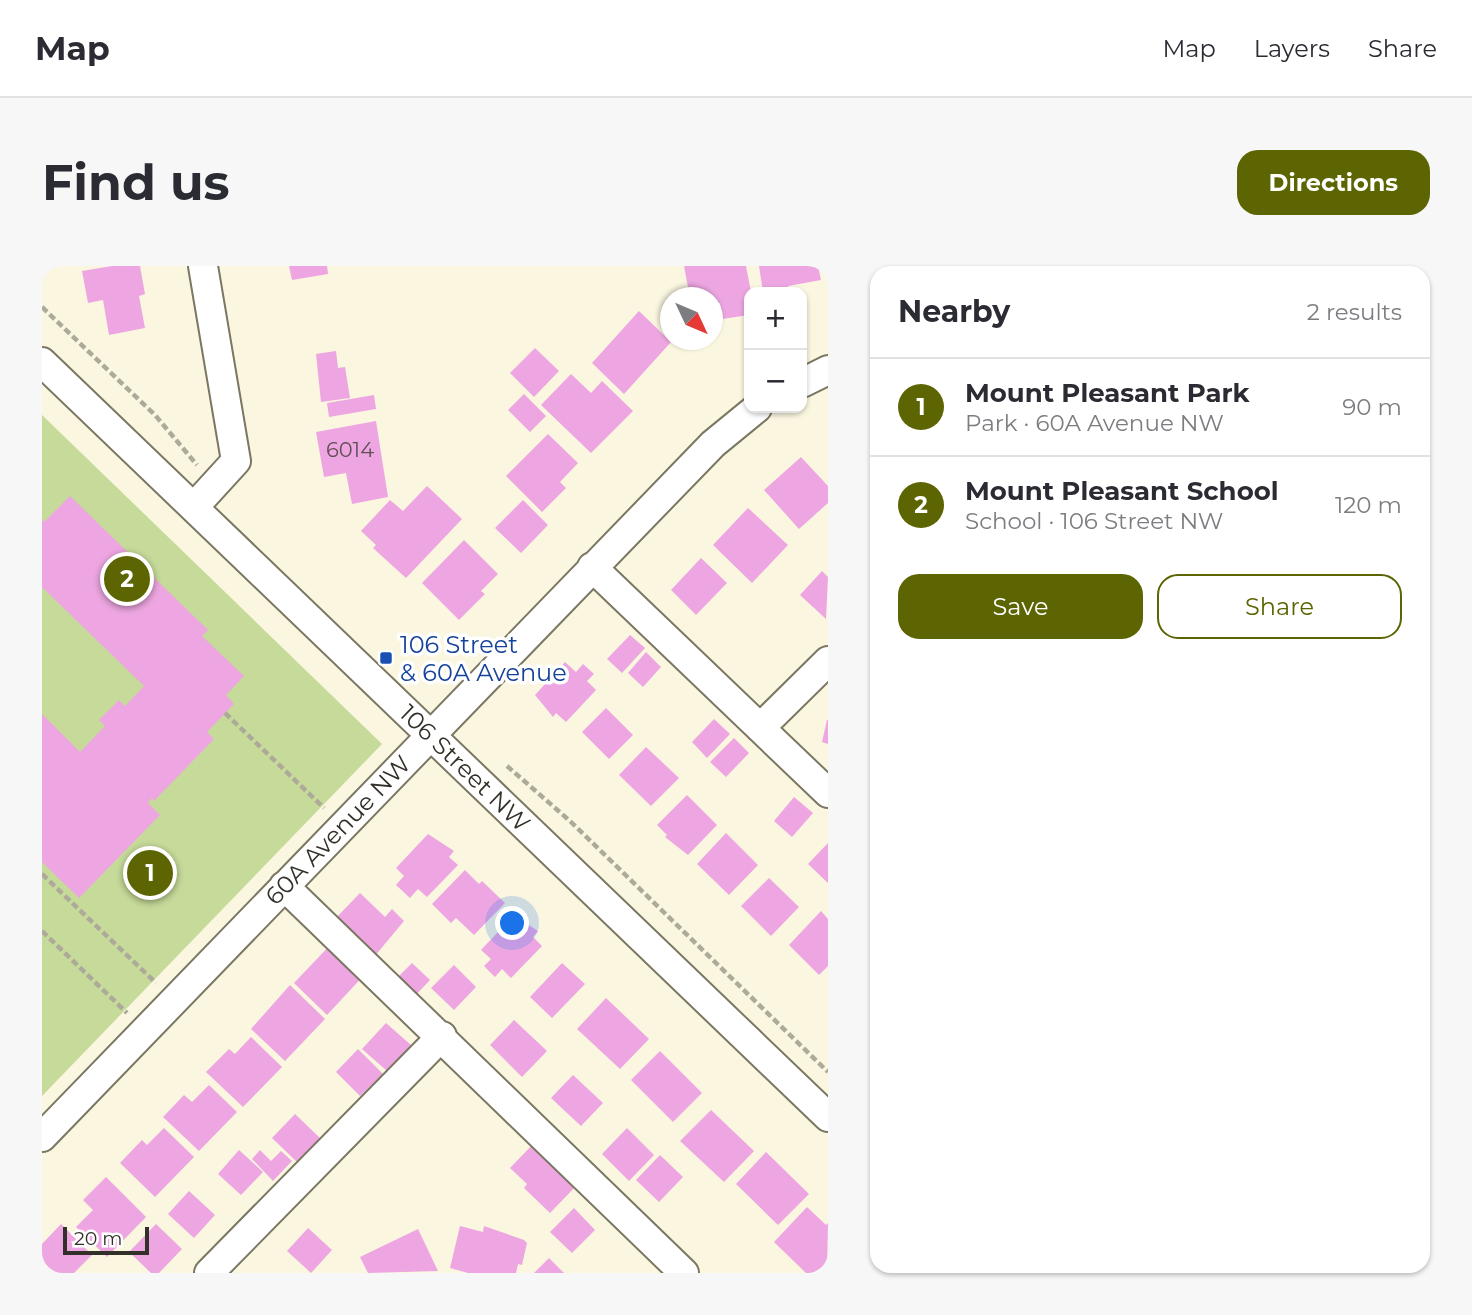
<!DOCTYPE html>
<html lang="en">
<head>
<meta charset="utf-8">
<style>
  :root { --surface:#fff; --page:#f7f7f7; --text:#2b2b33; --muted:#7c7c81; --line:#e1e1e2; --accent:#5d6402 }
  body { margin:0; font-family:Montserrat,sans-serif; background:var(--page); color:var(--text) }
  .controls { position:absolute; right:21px; top:21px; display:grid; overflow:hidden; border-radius:14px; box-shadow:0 2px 5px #0004 }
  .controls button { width:63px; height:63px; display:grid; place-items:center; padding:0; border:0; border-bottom:2px solid var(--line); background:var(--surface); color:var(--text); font:35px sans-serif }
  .compass { position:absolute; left:618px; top:21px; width:63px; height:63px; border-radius:50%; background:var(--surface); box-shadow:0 2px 5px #0004; rotate:134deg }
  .scale { position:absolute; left:21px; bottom:18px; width:86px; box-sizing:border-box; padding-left:7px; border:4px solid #323028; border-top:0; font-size:19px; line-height:24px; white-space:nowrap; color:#323028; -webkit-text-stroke:5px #fff; paint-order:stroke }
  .you { position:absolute; left:471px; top:658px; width:24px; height:24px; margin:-18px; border:5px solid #fff; border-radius:50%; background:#1a73e8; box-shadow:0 0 0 10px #1a73e833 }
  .badge { display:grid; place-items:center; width:46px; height:46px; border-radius:50%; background:var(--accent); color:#fff; font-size:23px; font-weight:700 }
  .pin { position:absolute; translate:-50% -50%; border:4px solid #fff; box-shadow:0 2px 7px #0006 }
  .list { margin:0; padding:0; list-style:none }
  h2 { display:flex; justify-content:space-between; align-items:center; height:91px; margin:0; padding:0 28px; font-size:30px }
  h2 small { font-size:23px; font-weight:400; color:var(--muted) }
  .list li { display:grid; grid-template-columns:46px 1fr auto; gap:21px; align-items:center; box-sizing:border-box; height:98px; padding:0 28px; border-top:2px solid var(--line) }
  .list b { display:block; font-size:26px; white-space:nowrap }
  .list p { margin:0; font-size:23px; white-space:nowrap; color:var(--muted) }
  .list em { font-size:23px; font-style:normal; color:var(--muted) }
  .actions { display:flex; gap:14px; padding:21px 28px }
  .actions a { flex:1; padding:16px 0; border:2px solid var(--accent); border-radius:21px; text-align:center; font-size:24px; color:var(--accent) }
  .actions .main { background:var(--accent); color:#fff }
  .map { position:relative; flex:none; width:786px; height:1007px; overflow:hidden; border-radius:21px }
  header { display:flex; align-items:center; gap:42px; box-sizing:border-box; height:98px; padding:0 35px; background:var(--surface); border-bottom:2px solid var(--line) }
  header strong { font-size:33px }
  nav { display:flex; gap:38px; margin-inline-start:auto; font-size:24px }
  .intro { display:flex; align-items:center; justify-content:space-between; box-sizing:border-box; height:168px; padding:0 42px }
  h1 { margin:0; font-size:49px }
  .button { padding:18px 32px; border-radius:21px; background:var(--accent); color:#fff; font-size:24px; font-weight:700 }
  main { display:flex; gap:42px; padding:0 42px }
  aside { flex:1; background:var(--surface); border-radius:21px; box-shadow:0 2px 5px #0004 }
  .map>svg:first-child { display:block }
  .green { fill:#c6da99 }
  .building { fill:#eda6e1 }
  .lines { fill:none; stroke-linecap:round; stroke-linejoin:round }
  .minor-casing { stroke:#7b7763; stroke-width:32 }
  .path { stroke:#aeaa9a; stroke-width:4.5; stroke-dasharray:7 3.5; stroke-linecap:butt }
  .minor { stroke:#fff; stroke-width:28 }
  .transit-dot { fill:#1a4fb4; stroke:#fff; stroke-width:2.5 }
  .labels { text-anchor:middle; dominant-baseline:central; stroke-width:7; stroke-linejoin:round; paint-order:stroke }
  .number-label { font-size:21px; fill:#614e56 }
  .transit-label { font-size:24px; fill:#164399; stroke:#fff; text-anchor:start }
  .street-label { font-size:24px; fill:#323028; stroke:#fff }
</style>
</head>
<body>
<header>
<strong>Map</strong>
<nav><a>Map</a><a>Layers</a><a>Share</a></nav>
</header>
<div class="intro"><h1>Find us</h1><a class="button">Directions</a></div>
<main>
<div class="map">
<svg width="786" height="1007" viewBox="0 0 786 1007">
  <rect width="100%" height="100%" fill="#faf6e0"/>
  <path class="green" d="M0,149L340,478L0,830Z"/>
  <path class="building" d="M70,0H98L103,28L97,30L103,62L67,69L61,34L46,37L40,5Z
    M247,0H285L286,8L250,14Z
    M642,0H704L709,26L707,49L680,53L678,37L670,39V32H648Z
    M717,0H776L779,14L746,20L747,26H721Z
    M597,45L629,76L582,128L550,97Z
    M493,82L517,105L492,131L468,107Z
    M294,85L296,102L303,101L308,132L279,136L274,88Z
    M529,108L549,127L560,115L591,145L549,187L499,139Z
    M482,128L504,150L488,166L466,144Z
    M332,129L334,143L287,151L285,137Z
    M334,155L346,231L310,238L304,207L282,211L274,166Z
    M506,168L536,197L518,216L524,222L500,246L464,210Z
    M759,191L786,220V237L757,263L722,224Z
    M385,220L420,253L364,312L331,282L334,279L319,265L348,234L361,245Z
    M28,230L166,364L160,370L202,410L184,429L192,438L165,466L172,473L112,535L110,532L106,537L118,549L37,632L0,596V448L38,486L63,460L57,454L77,434L83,440L102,420L0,321V253L2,256Z
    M481,234L506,259L479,287L453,262Z
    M706,242L746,279L710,317L671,279Z
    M422,274L456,308L439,325L443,328L417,354L380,317Z
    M659,292L685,317L654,349L629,324Z
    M780,305L786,311L784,353L758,329Z
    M588,369L603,382L580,407L565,393Z
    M604,386L619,401L601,421L586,407Z
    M523,396L534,406L541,398L552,408L545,415L554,424L524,456L514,447L511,451L493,429Z
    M564,442L591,469L567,493L540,466Z
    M672,453L688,468L665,492L650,476Z
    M785,454H786V478L780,476Z
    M692,472L707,487L684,511L668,496Z
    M604,481L637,512L609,540L577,509Z
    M645,529L675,559L646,589L623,571L625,569L615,559Z
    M752,531L771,547L750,571L732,555Z
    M684,567L716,599L687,629L655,598Z
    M386,568L412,585L407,591L416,599L385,631L376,623L368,632L354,619L362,610L354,602Z
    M786,577V617L766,598Z
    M423,604L437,618L440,615L463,637L432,669L414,652L409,657L390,638Z
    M727,612L757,641L729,670L699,640Z
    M318,627L343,651L350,643L362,655L332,691L292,654Z
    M779,645L786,653V700L777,709L747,679Z
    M472,649L496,665L491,671L500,680L469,712L460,703L453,711L442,700L449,693L439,684Z
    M292,675L325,706L285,749L252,717Z
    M370,697L388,714L371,732L353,714Z
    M520,697L543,718L510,752L488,731Z
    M412,699L434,721L412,744L389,722Z
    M248,719L283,753L243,795L209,763Z
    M564,732L607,773L578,803L535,763Z
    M472,754L505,785L480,811L448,779Z
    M344,757L369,779L345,805L320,783Z
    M209,771L240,801L201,841L164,806L187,783L193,788Z
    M316,783L341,808L318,830L294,806Z
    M618,785L660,827L631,856L589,814Z
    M531,809L561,837L539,860L509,832Z
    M167,819L195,846L157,885L121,851L142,829L150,836Z
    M669,844L712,885L682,916L638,875Z
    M253,848L278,872L255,896L230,872Z
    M122,862L152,891L113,931L78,897L100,874L105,879Z
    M585,862L612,889L587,915L560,888Z
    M494,875L537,917L508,947L482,922L485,918L468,902Z
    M197,884L221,906L199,929L176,908Z
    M218,884L229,895L239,885L250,895L231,915L210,893Z
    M724,886L767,928L736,959L694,918Z
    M618,889L641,911L617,936L594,914Z
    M64,911L104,951L65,991L34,961L51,944L41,934Z
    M147,925L173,949L152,972L126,948Z
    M765,941L784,959L786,957L785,1007H764L732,976Z
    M532,942L553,964L530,987L508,966Z
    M19,958L50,989L32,1007H0V978Z
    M114,958L140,983L117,1007H109L87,986Z
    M418,960L441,966L442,960L482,974L485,977L480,999L476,998L474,1007H426L408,1002Z
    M266,962L290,984L269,1007L245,985Z
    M376,963L396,1005L326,1007L318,991Z
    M507,992L522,1007H492Z"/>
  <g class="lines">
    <defs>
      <path id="minor" d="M0,96L786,851
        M760,117L786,104
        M152,241L194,195L161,0
        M550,301L786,527
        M718,462L786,395
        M242,620L642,1007
        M0,871L671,178L715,142
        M167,1007L400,770"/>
    </defs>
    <use href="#minor" class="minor-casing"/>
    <path class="path" d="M0,41L113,149L155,199
      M183,447L282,542
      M465,500L528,555L786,806
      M0,608L114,717
      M0,665L85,747"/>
    <use href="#minor" class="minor"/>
  </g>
  <rect class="transit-dot" x="337" y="385" width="14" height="14" rx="3.5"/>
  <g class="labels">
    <g class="number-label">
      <text x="308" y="183">6014</text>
    </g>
    <g class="transit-label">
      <text x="358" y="378">106 Street<tspan x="358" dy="28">&amp; 60A Avenue</tspan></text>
    </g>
    <g class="street-label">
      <text transform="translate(423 502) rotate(44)">106 Street NW</text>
      <text transform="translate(296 564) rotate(-46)">60A Avenue NW</text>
    </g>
  </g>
</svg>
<div class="controls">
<button>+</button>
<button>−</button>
</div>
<svg class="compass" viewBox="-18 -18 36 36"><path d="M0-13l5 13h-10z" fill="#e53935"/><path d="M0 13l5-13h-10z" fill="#7c7c81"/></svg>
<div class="scale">20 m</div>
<div class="you"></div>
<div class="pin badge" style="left:108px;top:607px">1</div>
<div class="pin badge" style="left:85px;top:313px">2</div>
</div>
<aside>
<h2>Nearby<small>2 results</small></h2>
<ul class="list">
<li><span class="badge">1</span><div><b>Mount Pleasant Park</b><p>Park · 60A Avenue NW</p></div><em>90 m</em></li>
<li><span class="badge">2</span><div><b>Mount Pleasant School</b><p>School · 106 Street NW</p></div><em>120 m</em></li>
</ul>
<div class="actions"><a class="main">Save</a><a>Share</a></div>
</aside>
</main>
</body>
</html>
